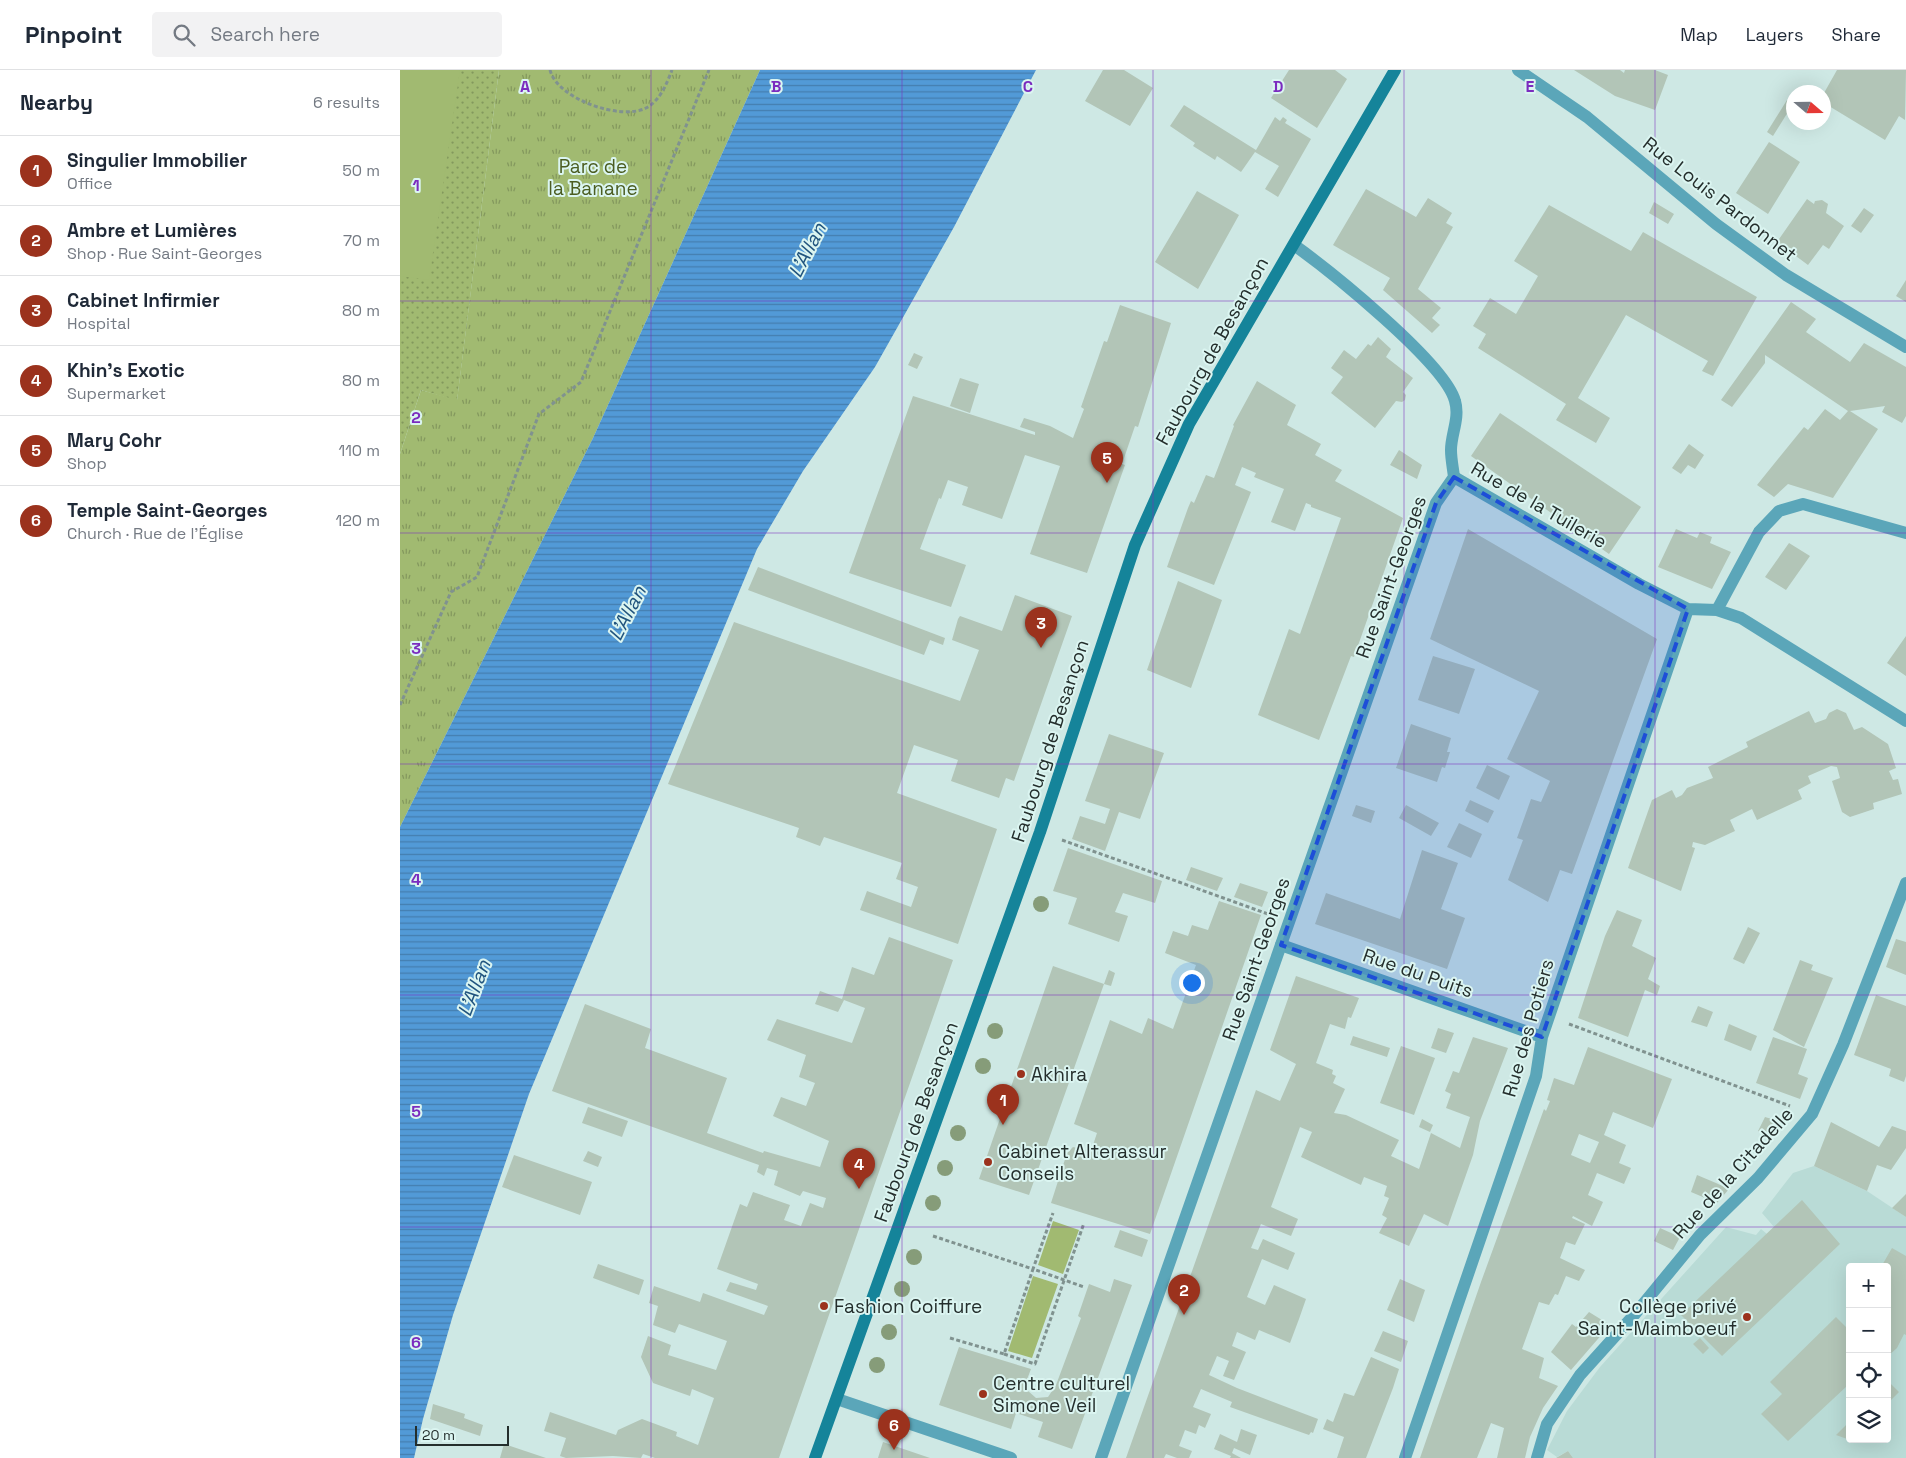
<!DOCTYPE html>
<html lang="en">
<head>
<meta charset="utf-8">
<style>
  :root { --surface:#fff; --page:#f2f2f3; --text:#1f2937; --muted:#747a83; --line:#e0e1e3; --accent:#9b321d }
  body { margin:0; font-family:"Space Grotesk",sans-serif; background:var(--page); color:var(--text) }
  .controls { position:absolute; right:15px; bottom:15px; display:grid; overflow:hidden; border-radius:5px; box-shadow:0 5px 20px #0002 }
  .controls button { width:45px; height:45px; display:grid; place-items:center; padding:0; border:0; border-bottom:1px solid var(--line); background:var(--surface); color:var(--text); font:25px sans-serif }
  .compass { position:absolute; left:1386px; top:15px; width:45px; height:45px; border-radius:50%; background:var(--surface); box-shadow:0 5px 20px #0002; rotate:110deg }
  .scale { position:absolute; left:15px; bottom:12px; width:94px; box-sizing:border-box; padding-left:5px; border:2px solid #242e2c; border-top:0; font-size:14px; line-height:18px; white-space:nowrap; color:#242e2c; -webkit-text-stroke:4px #dbf5f1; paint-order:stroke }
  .you { position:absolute; left:791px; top:912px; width:18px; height:18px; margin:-12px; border:4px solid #fff; border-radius:50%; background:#1a73e8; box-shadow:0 0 0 8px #1a73e833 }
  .badge { display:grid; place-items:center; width:32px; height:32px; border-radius:50%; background:var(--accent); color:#fff; font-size:16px; font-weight:700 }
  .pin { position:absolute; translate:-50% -41px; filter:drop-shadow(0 1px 2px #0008) }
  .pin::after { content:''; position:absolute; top:26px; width:18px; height:15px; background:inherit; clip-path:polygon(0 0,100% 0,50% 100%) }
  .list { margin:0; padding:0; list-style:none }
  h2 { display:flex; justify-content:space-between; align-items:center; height:65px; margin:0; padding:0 20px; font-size:21px }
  h2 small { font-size:16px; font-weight:400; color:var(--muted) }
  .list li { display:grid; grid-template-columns:32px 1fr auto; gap:15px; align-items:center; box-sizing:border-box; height:70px; padding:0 20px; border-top:1px solid var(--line) }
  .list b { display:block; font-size:19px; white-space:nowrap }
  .list p { margin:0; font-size:16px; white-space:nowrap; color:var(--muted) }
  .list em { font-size:16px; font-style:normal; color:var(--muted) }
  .icon { flex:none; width:28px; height:28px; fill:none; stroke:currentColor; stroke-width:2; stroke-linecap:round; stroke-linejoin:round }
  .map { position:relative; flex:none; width:1506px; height:1388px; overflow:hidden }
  header { display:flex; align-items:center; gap:30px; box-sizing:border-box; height:70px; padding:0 25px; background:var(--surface); border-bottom:1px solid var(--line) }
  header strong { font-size:24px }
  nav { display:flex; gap:28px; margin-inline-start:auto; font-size:18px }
  .search { width:350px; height:45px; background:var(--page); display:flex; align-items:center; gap:12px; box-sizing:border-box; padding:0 18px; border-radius:5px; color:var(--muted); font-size:19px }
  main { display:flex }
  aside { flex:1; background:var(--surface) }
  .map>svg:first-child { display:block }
  .built { fill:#b9dbd6; fill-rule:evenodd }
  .grass { fill:url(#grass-dots) }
  .park { fill:url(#park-tufts) }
  .garden { fill:#a1ba71 }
  .water { fill:url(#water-rules) }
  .building { fill:#b2c5b7; fill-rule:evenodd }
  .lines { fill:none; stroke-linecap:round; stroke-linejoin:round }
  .path { stroke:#80928f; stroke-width:3; stroke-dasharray:4 2.5; stroke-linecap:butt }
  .minor { stroke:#5ba6b9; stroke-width:12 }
  .tertiary { stroke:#5ba6b9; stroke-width:12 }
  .secondary { stroke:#15849a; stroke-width:12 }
  .tree { fill:#869c79 }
  .marked { fill:#1d4ed8; fill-opacity:0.2; stroke:#1d4ed8; stroke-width:4; stroke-dasharray:10 6; stroke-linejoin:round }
  .grid { fill:none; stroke:#7b2cbf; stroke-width:1; stroke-opacity:0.55 }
  .poi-dot { fill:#9b321d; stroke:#dbf5f1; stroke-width:2 }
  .labels { text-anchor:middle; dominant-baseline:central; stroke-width:4; stroke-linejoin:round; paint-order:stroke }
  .park-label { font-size:19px; fill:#4b5d21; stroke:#dbf5f1 }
  .street-label { font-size:19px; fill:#242e2c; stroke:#dbf5f1 }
  .poi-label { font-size:19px; fill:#242e2c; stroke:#dbf5f1; text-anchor:start }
  .water-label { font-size:20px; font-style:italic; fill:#21547e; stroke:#dbf5f1 }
  .grid-label { font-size:16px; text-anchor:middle; font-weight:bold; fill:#7b2cbf; stroke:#dbf5f1; stroke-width:4; stroke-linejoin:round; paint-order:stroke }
</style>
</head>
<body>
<header>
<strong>Pinpoint</strong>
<div class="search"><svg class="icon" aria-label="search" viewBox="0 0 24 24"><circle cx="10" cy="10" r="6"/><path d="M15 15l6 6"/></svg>Search here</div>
<nav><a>Map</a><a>Layers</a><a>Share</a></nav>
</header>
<main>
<aside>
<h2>Nearby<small>6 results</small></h2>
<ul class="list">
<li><span class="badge">1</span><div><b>Singulier Immobilier</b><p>Office</p></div><em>50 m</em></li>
<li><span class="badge">2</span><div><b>Ambre et Lumières</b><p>Shop · Rue Saint-Georges</p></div><em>70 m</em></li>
<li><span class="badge">3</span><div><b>Cabinet Infirmier</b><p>Hospital</p></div><em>80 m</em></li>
<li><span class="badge">4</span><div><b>Khin's Exotic</b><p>Supermarket</p></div><em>80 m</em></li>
<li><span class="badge">5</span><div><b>Mary Cohr</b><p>Shop</p></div><em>110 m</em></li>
<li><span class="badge">6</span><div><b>Temple Saint-Georges</b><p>Church · Rue de l'Église</p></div><em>120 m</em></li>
</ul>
</aside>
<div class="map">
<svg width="1506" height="1388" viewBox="0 0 1506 1388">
  <defs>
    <pattern id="grass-dots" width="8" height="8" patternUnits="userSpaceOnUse" patternTransform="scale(1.25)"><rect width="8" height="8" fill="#a1ba71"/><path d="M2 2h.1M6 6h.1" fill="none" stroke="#83985d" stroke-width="1.8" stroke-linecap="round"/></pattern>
    <pattern id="park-tufts" width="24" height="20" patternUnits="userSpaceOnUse" patternTransform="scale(1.25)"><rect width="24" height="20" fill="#a1ba71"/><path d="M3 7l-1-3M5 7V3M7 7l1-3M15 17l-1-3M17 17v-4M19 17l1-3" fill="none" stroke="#83985d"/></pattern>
    <pattern id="water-rules" width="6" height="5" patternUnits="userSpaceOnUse" patternTransform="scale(1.25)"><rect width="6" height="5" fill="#529ad7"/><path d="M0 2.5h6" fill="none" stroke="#447eaf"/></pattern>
  </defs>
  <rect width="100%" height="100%" fill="#cee8e4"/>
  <path class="built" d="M1414,1096L1467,1121L1506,1147V1388H1173L1168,1381L1157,1387L1147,1380L1167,1341L1200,1297L1326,1157L1356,1165L1361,1159L1367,1164L1374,1157L1362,1143L1393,1103ZM1450,1197H1487V1369H1450Z"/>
  <path class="grass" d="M0,0H99L57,331L21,320L0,384Z"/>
  <path class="park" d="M99,0H360L193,368L0,757V384L21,320L57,330Z"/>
  <path class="garden" d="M0,0H60L29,210L0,206Z
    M653,1151L679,1160L663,1204L638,1195Z
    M633,1206L658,1214L632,1288L608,1281Z"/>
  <path class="water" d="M360,0H636L554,157L475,297L403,401L357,479L129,1024L53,1245L23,1349L14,1388H0V757L193,368Z"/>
  <path class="building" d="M703,0H724L753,18L730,56L685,31Z
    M889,0H935L947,9L917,58L871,28Z
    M1174,0H1220L1224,3L1225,0H1255L1268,5L1255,40L1215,26Z
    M1437,0H1506L1505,50L1499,46L1485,70L1424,33V23Z
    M1387,30L1393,34L1373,66L1367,62Z
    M784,35L856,80L875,47L880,51L883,47L887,50L885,53L911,69L878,127L865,119L879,96L855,82L841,102L817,86L815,90L793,76L795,73L770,56Z
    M1369,72L1400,92L1368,144L1336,123Z
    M966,119L1016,147L1028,128L1052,143L1046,153L1053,157L1018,219L1041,238L1032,248L1040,255L1032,263L983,220L990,208L933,175Z
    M797,121L839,145L798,219L755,192Z
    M1407,129L1414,134L1415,131L1422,130L1428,134L1426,143L1444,156L1429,179L1423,175L1408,195L1377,172Z
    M1254,132L1274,144L1268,154L1249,143Z
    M1149,135L1231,181L1243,162L1357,227L1313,306L1302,301L1308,291L1226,245L1178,328L1210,348L1196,373L1156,350L1166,334L1078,278L1086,264L1073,256L1090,228L1116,244L1138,206L1114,191Z
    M1464,138L1474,145L1461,163L1451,156Z
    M1506,210V232L1496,226Z
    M1391,232L1416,249L1406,262L1450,292L1464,273L1506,297V346L1502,353L1482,342L1485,336L1450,341L1478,359L1433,428L1388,414L1374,427L1357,415L1404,357L1408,360L1425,339L1440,350L1448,341L1365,285V293L1332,337L1321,330Z
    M720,235L771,253L738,357L735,356L722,394L725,395L687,503L630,484L660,396L625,385L602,449L562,435L568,417L548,410L541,429L539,428L520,479L566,495L551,537L449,503L513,326L635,365V362L620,357L624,348L650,356L673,368L684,339L681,337L704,271L707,272Z
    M978,267L991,279L986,287L1013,308L1003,322L1006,325L1005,330L1002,332L996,331L975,358L931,323L943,307L931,298L944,280L956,289L968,274L971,276Z
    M514,283L523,287L517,299L508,295Z
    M560,308L579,314L570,343L550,336Z
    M857,311L896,335L887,355L921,374L915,385L942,400L935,411L1003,448L954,587L951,586L919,670L858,645L889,559L900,564L941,448L911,437V435L906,433L895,461L871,452L884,419L854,407L856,403L842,397L835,415L851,422L814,515L767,497L788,438L791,431L794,433L806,405L814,408L834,356L833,355Z
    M1100,343L1241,437L1209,484L1071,386Z
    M1289,374L1304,385L1295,399L1288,395L1281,404L1272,398Z
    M999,380L1022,395L1017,409L990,395Z
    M1068,459L1257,569L1172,804L1160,800L1148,832L1108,810L1123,770L1117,768L1131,729L1141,732L1150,711L1107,689L1139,621L1030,569Z
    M1276,459L1297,468L1300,462L1312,467L1310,473L1331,482L1312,519L1258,497Z
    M1389,473L1410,486L1386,520L1365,507Z
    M358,497L545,568L543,575L530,570L524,585L348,520Z
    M778,511L822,530L791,618L747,600Z
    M615,525L672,546L614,711L606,708L599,728L551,711L558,690L514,675L497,723L597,759L558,874L460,840L467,821L511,837L518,817L496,809L502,793L424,767L420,776L396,767L399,758L268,714L334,552L560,631L579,580L552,570L558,549L560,546L602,561Z
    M1506,566V606L1487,593Z
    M1033,586L1075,599L1059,644L1018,630Z
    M1437,639L1446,643L1454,660L1462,657L1488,674L1496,698L1489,701L1493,710L1498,709L1502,724L1473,733L1474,739L1450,747L1442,742L1432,711L1440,708L1437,697L1431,696L1408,706L1411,713L1398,720L1402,729L1357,750L1352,739L1330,750L1335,761L1305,775L1293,772L1292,777L1295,778L1281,821L1228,798L1252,730L1272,720L1276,728L1282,725L1287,718L1313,708L1308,697L1348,677L1346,672L1409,641L1415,653L1426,649L1429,643Z
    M1011,654L1051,668L1047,682H1050L1045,698L1042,697L1037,712L996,698Z
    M709,664L764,683L740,749L719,742L705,781L672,769L680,746L705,754L710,739L685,731Z
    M1087,695L1110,706L1099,730L1076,718Z
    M1070,730L1094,741L1088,753L1065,741Z
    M956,735L975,741L971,753L952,746Z
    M1006,735L1039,753L1031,766L999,748Z
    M1059,753L1082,764L1071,788L1047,777Z
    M668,778L762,811L755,833L723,823L715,842L728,846L719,872L668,854L677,828L653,821Z
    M1022,780L1058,793L1041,839L1065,848L1047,899L915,854L926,823L1000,849Z
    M791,797L823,808L817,821L786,810Z
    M840,813L868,822L862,837L834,827Z
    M819,831L861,845L750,1164L651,1133L667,1083L673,1077L691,1081L697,1063L674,1054L710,950L742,964L748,948L773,959L796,895L765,883L773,861L788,866L792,855L808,860Z
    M1217,840L1242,850L1232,876L1256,888L1248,909L1260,916L1257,925L1245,920L1228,967L1178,948L1205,866Z
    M1348,857L1360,863L1344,894L1333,889Z
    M489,867L553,890L379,1388H255L243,1384L241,1388L213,1386L166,1388L160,1386L166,1368L144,1361L150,1342L216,1365L218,1360L242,1349L277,1362L276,1366L298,1375L314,1328L292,1319L290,1326L253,1313L241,1287L248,1266L271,1275L268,1285L316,1300L327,1271L279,1254L275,1263L253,1255L258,1236L249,1233L254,1216L300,1232L303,1223L364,1245L368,1236L326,1221L330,1212L356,1220L358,1214L317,1199L340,1134L347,1137L353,1122L390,1135L384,1150L401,1156L410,1133L423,1138L426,1128L403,1121L400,1126L374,1115L378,1101L367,1098L364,1106L357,1102L359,1095L152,1021L185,934L251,959L245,978L327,1008L307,1063L363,1083L364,1081L420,1097L429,1071L373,1046L381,1027L406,1036L415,1013L399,1007L406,985L367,970L377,949L452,973L465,938L444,930L438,942L415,934L420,921L442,929L452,897L474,905Z
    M1496,869L1506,872V905L1486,897Z
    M1400,890L1413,895L1411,900L1433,908L1404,977L1373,960Z
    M653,896L704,914L629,1125L579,1109Z
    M709,900L715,903L711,916L704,914Z
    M896,906L959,928L951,948L948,947L945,959L930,954L916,993L933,1000L932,1004L936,1006L933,1013L945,1019L934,1043L946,1045L999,1070L991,1086L1019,1099L1031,1063L1060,1078L1070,1047L1046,1038L1051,1024L1045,1021L1053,1001L1059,1003L1073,967L1108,978L1080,1051L1073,1085L1048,1156L1024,1144L1009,1176L979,1163L987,1148L982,1145L989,1128L984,1126L987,1116L964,1107L961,1115L901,1087L912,1062L900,1057L871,1137L898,1149L891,1166L861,1154L851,1178L858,1180L863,1169L895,1183L888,1200L862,1189L847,1227L865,1235L874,1215L906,1229L899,1249L890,1273L859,1260L855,1270L837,1262L832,1276L846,1282L834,1310L823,1306L829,1291L817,1286L809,1305L837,1318L918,1349L913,1363L911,1362L909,1365L830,1337L832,1332L801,1319L793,1337L811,1344L805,1358L799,1355L796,1364L785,1360L779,1376L792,1381L789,1388H777L766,1384L764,1388H726L856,1020L880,1031L896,994L870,980Z
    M1476,925L1506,936V1006L1504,1012L1489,1006L1491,999L1454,985Z
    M1298,936L1313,942L1307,957L1291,952Z
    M1329,954L1357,966L1351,981L1324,970Z
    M1038,958L1054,963L1046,983L1031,978Z
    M953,966L990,978L987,987L950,975Z
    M1373,967L1407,979L1398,1004L1408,1008L1400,1029L1356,1013Z
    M1001,976L1035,988L1014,1045L980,1033Z
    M1188,977L1272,1009L1253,1058L1213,1042L1204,1065L1226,1075L1219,1093L1231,1098L1224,1114L1197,1103L1188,1125L1203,1132L1192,1156L1173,1146L1172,1148L1185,1154L1175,1175L1166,1172L1160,1188L1185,1200L1179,1211L1166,1206L1158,1225L1155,1224L1149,1235L1139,1232L1122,1279L1144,1288L1139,1308L1158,1316L1143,1338L1130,1367L1125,1388H1097L1104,1358L1091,1353L1077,1388H1020L1081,1212L1144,1039L1146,1041L1150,1031L1147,1030L1154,1008L1174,1015ZM1179,1064L1199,1072L1190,1093L1171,1085Z
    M188,1037L228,1051L222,1067L182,1053Z
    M1365,1047L1375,1050L1368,1065L1358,1061Z
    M1022,1049L1033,1055L1030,1062L1019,1057Z
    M1431,1052L1479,1077L1492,1056L1506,1061V1078L1491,1100L1477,1095L1467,1121L1414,1096Z
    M188,1081L202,1087L198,1097L183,1091Z
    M114,1085L192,1112L180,1145L102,1117Z
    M1297,1105L1316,1113L1329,1119L1317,1133L1291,1122Z
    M1506,1124V1147L1492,1138Z
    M1402,1130L1440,1174L1322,1286L1281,1245Z
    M1260,1158L1280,1167L1273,1180L1254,1171Z
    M720,1160L748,1170L742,1187L714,1177Z
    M1492,1178L1506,1186V1265L1504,1264L1497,1278L1487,1287V1197H1481Z
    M198,1194L244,1210L239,1225L193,1208Z
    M714,1209L732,1215L672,1379L638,1367L643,1352L616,1343L611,1359L539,1335L559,1277L631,1299L626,1312L627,1320L636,1328L648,1327L656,1315L681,1248L678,1246L689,1214L710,1222Z
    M1000,1209L1025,1220L1014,1252L987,1240Z
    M1189,1242L1210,1255L1171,1300L1151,1282L1172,1254L1176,1257Z
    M1436,1247L1450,1261V1319L1447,1316L1388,1371L1361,1344L1382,1324L1370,1312Z
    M983,1261L1008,1271L1001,1292L974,1281Z
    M1300,1268L1309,1278L1303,1284L1293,1274Z
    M971,1287L999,1299L993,1318L966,1388H937L944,1367L923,1359L927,1349L933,1352L944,1323L954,1326Z
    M1489,1312L1499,1322L1487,1334V1314Z
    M33,1334L65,1344L64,1348L83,1355L80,1366L30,1349Z
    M1450,1351V1370L1436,1365Z
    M841,1359L857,1365L850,1385L834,1378L832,1383L841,1388H830L831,1386L814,1379L820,1364L837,1372Z
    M483,1372L530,1388H478Z
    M104,1374L146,1388H100Z
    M1168,1381L1173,1388H1156Z"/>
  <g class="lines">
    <path class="path" d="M150,0C157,29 221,51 246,38C260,31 267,13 272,0
      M0,635L51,522L77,507L139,344L181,312L309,0
      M662,770L868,844
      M1169,954L1390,1036
      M533,1166L633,1199L653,1143
      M550,1268L604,1284L633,1199L684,1217
      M604,1284L635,1294L684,1153"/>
    <path class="minor" d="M1118,0L1187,47L1316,154L1386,205L1506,277
      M1054,407L1239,514L1288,539L1317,540L1341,548L1506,651
      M1317,540L1359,462L1379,441L1403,434L1506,463
      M881,875L1142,967
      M437,1329L611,1388
      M1005,1388L1136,1006L1142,967L1288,539
      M1137,1388L1147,1354L1180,1305L1235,1244L1300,1165L1358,1108L1412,1044L1443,975L1506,813"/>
    <path class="tertiary" d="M701,1388L1036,433L1054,407C1053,398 1051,389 1051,380C1051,364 1060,348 1055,331C1045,293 929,200 894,175"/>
    <path class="secondary" d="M415,1388L640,762L735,475L789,354L995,0"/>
  </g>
  <g class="tree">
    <circle cx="641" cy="834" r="8"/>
    <circle cx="595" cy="961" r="8"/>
    <circle cx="583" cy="996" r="8"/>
    <circle cx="558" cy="1063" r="8"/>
    <circle cx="545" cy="1098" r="8"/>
    <circle cx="533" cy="1133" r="8"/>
    <circle cx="514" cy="1187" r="8"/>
    <circle cx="502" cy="1219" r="8"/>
    <circle cx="489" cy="1262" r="8"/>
    <circle cx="477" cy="1295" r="8"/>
  </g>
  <path class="marked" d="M1054,407L1288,539L1142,967L881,875L1036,433Z"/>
  <path class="grid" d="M251,0V1388M502,0V1388M753,0V1388M1004,0V1388M1255,0V1388M0,231H1506M0,463H1506M0,694H1506M0,925H1506M0,1157H1506"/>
  <g class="poi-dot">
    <circle cx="621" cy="1004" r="5"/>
    <circle cx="588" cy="1092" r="5"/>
    <circle cx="424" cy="1236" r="5"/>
    <circle cx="1347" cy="1247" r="5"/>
    <circle cx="583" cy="1324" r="5"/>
  </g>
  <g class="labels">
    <g class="park-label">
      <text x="193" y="96">Parc de<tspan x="193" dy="22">la Banane</tspan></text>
    </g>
    <g class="street-label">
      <text transform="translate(1320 129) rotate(38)">Rue Louis Pardonnet</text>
      <text transform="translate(812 281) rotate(-61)">Faubourg de Besançon</text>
      <text transform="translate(1139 435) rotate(30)">Rue de la Tuilerie</text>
      <text transform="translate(991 507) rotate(-70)">Rue Saint-Georges</text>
      <text transform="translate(650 671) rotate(-72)">Faubourg de Besançon</text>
      <text transform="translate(856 889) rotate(-71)">Rue Saint-Georges</text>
      <text transform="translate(1018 903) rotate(19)">Rue du Puits</text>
      <text transform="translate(1128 958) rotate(-74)">Rue des Potiers</text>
      <text transform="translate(516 1052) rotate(-70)">Faubourg de Besançon</text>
      <text transform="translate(1333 1103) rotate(-48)">Rue de la Citadelle</text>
    </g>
    <g class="poi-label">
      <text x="631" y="1004">Akhira</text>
      <text x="598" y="1081">Cabinet Alterassur<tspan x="598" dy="22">Conseils</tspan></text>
      <text x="434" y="1236">Fashion Coiffure</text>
      <text x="1337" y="1236" text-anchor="end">Collège privé<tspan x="1337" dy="22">Saint-Maimboeuf</tspan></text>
      <text x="593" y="1313">Centre culturel<tspan x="593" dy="22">Simone Veil</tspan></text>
    </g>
    <g class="water-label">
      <text transform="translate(407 180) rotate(-63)">L'Allan</text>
      <text transform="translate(227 543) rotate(-63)">L'Allan</text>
      <text transform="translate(74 918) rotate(-69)">L'Allan</text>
    </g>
  </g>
  <g class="grid-label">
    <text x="125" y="22">A</text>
    <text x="376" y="22">B</text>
    <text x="628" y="22">C</text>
    <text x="878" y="22">D</text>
    <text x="1130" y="22">E</text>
    <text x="16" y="121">1</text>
    <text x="16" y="353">2</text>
    <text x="16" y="584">3</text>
    <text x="16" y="815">4</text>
    <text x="16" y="1047">5</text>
    <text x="16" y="1278">6</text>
  </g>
</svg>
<div class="controls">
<button>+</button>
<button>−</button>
<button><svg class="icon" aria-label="locate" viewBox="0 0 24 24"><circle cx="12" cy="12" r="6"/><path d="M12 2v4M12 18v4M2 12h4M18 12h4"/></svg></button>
<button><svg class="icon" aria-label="layers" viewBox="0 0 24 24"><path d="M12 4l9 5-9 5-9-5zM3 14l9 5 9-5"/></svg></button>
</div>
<svg class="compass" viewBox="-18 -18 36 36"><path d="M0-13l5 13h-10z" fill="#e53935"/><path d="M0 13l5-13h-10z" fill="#747a83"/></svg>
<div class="scale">20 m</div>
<div class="you"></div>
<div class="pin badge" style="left:603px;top:1055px">1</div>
<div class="pin badge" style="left:784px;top:1245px">2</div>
<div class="pin badge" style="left:641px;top:578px">3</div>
<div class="pin badge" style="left:459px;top:1119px">4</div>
<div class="pin badge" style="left:707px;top:413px">5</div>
<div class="pin badge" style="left:494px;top:1380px">6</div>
</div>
</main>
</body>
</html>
